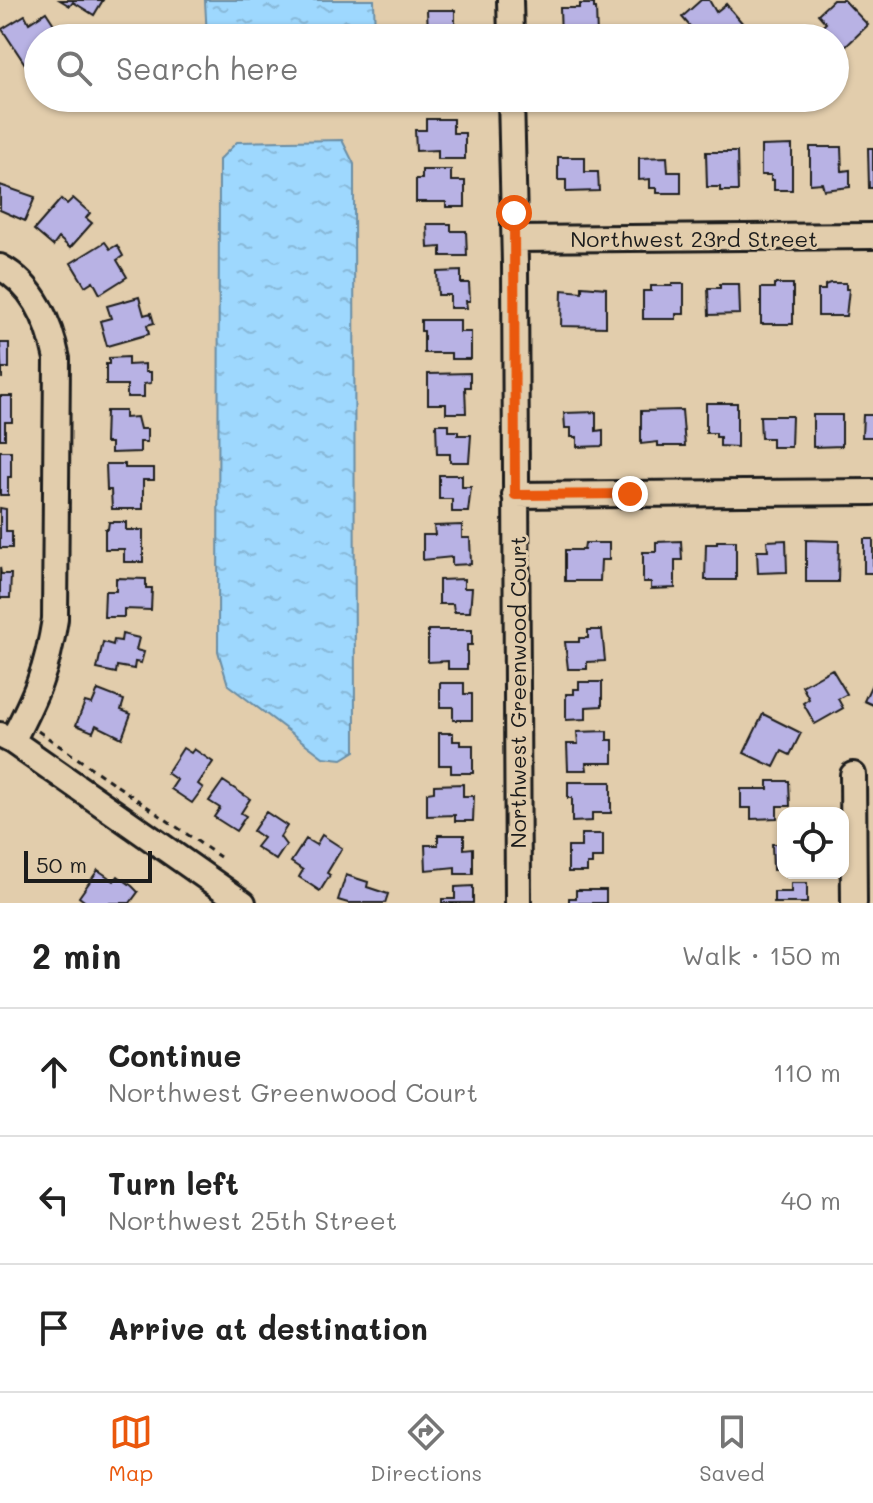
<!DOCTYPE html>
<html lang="en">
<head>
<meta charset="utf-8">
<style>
  :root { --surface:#fff; --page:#f6f6f6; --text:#222; --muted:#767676; --line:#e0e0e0; --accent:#ea580c }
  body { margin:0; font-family:Mali,sans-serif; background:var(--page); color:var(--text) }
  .controls { position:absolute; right:24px; bottom:24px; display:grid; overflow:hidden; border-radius:16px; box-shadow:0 2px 6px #0004 }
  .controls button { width:72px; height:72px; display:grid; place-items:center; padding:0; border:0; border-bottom:2px solid var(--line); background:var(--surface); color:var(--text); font:40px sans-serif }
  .scale { position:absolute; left:24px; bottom:20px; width:128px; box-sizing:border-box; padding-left:8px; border:4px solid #1c1c1c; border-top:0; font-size:22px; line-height:28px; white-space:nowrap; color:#1c1c1c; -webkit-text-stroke:6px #e2cdac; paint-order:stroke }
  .stop { position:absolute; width:24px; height:24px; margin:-18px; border:6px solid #ea580c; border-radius:50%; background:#fff }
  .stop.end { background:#ea580c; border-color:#fff; box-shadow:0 2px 8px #0008 }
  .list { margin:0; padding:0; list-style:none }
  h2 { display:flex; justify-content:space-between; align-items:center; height:104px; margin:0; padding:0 32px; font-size:34px }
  h2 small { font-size:26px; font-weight:400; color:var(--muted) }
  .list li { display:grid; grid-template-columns:52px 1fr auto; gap:24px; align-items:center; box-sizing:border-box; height:128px; padding:0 32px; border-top:2px solid var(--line) }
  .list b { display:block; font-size:30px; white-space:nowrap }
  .list p { margin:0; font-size:26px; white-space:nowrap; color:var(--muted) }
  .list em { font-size:26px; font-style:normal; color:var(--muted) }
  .icon { flex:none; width:44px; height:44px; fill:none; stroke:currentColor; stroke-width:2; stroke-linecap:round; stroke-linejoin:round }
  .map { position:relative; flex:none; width:873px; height:903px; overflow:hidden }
  .search { position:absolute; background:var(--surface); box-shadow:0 2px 6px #0004; left:24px; right:24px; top:24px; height:88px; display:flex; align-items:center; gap:20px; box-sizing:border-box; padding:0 28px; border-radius:44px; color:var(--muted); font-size:30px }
  .sheet { height:488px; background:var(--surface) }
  nav { display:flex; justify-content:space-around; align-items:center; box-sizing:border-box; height:112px; border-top:2px solid var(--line); background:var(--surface); font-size:22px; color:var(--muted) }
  nav a { display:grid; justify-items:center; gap:4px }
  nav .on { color:var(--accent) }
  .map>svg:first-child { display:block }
  .water { fill:url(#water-ripples); stroke:#6a8da4; stroke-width:2 }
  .building { fill:#b8b2e4; stroke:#1c1c1c; stroke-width:2 }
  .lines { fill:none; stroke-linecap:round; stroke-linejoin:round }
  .minor-casing { stroke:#1c1c1c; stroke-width:30 }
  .path { stroke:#1c1c1c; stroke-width:3; stroke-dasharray:6 6; stroke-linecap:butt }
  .minor { stroke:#e2cdac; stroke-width:24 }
  .route { stroke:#ea580c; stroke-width:10 }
  .labels { text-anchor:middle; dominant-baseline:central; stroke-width:6; stroke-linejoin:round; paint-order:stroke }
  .street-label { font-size:22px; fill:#1c1c1c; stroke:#e2cdac }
</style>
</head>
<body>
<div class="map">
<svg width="873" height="903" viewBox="0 0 873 903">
  <defs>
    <pattern id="water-ripples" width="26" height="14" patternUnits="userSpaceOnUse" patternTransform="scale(2)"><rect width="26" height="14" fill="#9ed8fe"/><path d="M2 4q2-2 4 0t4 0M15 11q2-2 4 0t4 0" fill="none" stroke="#88b9d9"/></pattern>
  </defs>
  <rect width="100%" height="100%" fill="#e2cdac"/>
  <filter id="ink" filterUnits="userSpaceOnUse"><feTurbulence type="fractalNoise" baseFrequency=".0125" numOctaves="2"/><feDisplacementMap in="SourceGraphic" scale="16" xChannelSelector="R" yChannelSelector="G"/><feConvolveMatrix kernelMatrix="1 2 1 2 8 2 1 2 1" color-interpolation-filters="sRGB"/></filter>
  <g filter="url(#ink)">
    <path class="water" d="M205,0H374L375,38H207Z
      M342,140L354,164L355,751L342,759L323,757L228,685L218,651L219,160L237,142Z"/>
    <path class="building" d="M60,0H103L94,15L73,2L70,6Z
      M701,0H709L716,12L726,4L744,25L729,38H700L682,17Z
      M833,0H844L868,25L836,56L835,38H818L815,34L826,23L818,14Z
      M580,4H594V8H596L597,37L561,38L560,8H580Z
      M427,10H455V27H467V38H415V32H428Z
      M46,12L63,38H38V66L33,58L25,64L2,29L25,15L29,23Z
      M768,30L797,31V38H753L768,37Z
      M421,98H466V107H421Z
      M562,98H603V104L562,105Z
      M426,119H453V133H465V159H438V150L416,151L415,130H426Z
      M792,145V190H774V180H771V175H761V146Z
      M810,147H841L842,171L850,170V187L824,190L822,183L810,184Z
      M868,148H873V188H869Z
      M706,152H737L738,191H720V187H707Z
      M558,157H585V172H598L599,191L566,192V180H558Z
      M667,157L668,172H681V193H657V188H650V179L639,180V158Z
      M422,170H451V181H465V207H446V202H416V179H422Z
      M0,185L35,197L25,221L0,210Z
      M73,198L90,213L86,218L92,223L70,248L59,238L53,246L34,230L61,199L67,204Z
      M427,224H451V231H466L467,256H441V247L428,248Z
      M105,242L110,249L117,245L123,256L117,260L127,277L100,294L93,281L85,286L71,263Z
      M461,271V283H469L470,301H466L467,308H450V295H438L437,272Z
      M830,283H846V289H849L846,316H818V290H825V285Z
      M672,284H684V314H676V319H643V291H651V286H672Z
      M720,284H739L740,314L709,315L708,288H720Z
      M774,284H793V324H761V288H774Z
      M582,286L606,288V327L561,326L562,290L582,292Z
      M139,297L144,315L151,313L154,323L147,325L149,334L107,346L100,321L111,318L107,306Z
      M421,320H460V332H471V359H451V353H424V331H421Z
      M0,343H9V368H2V379Z
      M128,357V365L145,364V372H151V383L144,384V397H127V385H106V364H109V358Z
      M470,373V387H465L466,413H446V404H428V374Z
      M0,396H12V422H5V439H0Z
      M706,403H737V447L720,446V437H716V433H706Z
      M682,410L685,446H658V442L641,444V411Z
      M106,411H125V418L137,417L140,429H147V442H140V452L111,453V443H105Z
      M596,412V431L603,430V446L577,447V437H571V428H565L564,413Z
      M813,415H842V446L813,447Z
      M863,415H873V437H862Z
      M760,416H792L791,447H772V438H761Z
      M436,424H449V431H458V435H471L469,462H450V454H437Z
      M0,451H11V477H8V495H0Z
      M106,464H125V468H154V480H143V509H112L111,490H107Z
      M439,475H462V487H471L468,512H452V499H439Z
      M0,508L6,509V531H12V548H0Z
      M109,522H126V530H143V562H124V549H105V529H108Z
      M462,525V538H470L471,564L452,565V557L423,560V535H435L434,526Z
      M864,539H873V573H864Z
      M786,540L787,572L758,573L757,551H768L767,541Z
      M806,540L839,541L838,582H806Z
      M681,541L682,560H675V588L651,589V582H643V552H656V542Z
      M717,541H736V580H705L706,544H717Z
      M585,543H609V560H601L600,581H565V550H584Z
      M0,567L1,574H11L10,598H0Z
      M116,578L146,579V588H152L151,610L124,609V617H104L105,591H116Z
      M464,579V588H472L470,612H454L453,604H439V580Z
      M428,630H472V645H467V669H448V661L428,662Z
      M588,630H602L605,661L587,662V669H568L565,642H579V638H588Z
      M122,634L139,638L136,650L144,652L141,663L135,662L134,669L117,666L116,673L97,669L103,642L113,645L114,640L121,641Z
      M832,669L847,694L838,699L843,708L815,724L803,703L809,699L802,686Z
      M579,682H602V706L586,707V719L566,720V694H574V689H579Z
      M440,683H464V694H472V720H453V707H440Z
      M872,684L873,685V705L864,701Z
      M98,690L124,700L121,710L131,714L122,738L96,725L93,732L76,725L85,702L92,704Z
      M763,714L801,733L790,755L782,751L774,767L744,753Z
      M607,731V740H613V763H586L587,770H568L567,744H578L577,732Z
      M439,733H453V741H460V745H473V773H451V765H439Z
      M183,748L191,753L194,749L213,762L198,784L203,788L192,803L171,789L177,780L167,773Z
      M223,781L250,799L241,813L246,816L236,831L214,817L220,808L209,801Z
      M768,781H789L790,806H777V818L751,819V808H741V789H768Z
      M568,782H611V813H592V821L572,822V798H568Z
      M463,784V796H474L473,821H455V815L427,816V793L434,792V785Z
      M266,812L287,826L280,837L286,845L276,860L256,847L263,838L253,831Z
      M581,834H603V858H592V864H587V872H568V847H581Z
      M322,835L342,848L327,873L330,875L320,891L299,877L303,870L291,862L306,839L316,845Z
      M438,835H464V849L473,848V874H455V867L426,870L425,845H438Z
      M772,844H783V869L773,870Z
      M98,870L114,881L118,876L132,886L138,892L130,903H87L79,897Z
      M346,875L368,882L367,887L388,894L385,903H348L338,900Z
      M791,883H807V903H774V892H791Z
      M473,886V903H442V899H455V887Z
      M576,890H606V903H569V898H576Z"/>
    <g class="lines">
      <defs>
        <path id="minor" d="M510,0L511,38
          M511,98L515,264L518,903
          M515,239L873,236
          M0,267C34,285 50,324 57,359L55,619C47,671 36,695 12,741
          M515,495L873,492
          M0,735L12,741L243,903
          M853,775L854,903"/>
      </defs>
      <use href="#minor" class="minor-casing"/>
      <path class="path" d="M38,731L220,857"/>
      <use href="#minor" class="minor"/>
    </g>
  </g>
  <g class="lines" filter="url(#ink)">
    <path class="route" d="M514,213L515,495L630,494"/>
  </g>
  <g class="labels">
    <g class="street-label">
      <text x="694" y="238">Northwest 23rd Street</text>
      <text transform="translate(517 692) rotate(-90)">Northwest Greenwood Court</text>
    </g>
  </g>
</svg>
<div class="controls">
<button><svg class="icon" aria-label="locate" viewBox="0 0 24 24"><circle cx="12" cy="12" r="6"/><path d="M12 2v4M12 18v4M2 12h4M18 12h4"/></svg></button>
</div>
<div class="scale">50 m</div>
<div class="stop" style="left:514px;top:213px"></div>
<div class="stop end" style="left:630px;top:494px"></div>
<div class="search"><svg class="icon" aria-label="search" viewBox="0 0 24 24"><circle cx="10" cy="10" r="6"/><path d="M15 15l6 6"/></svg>Search here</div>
</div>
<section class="sheet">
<h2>2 min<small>Walk · 150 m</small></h2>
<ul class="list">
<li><svg class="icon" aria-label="ahead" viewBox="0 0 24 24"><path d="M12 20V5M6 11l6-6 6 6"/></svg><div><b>Continue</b><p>Northwest Greenwood Court</p></div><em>110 m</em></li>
<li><svg class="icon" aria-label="left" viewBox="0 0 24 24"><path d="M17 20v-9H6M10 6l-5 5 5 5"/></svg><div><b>Turn left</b><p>Northwest 25th Street</p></div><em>40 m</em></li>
<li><svg class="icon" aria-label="arrive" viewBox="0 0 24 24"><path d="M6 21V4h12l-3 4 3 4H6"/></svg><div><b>Arrive at destination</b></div></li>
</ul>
</section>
<nav>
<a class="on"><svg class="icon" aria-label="map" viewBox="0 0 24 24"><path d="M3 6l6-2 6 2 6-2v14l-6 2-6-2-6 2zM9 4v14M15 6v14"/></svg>Map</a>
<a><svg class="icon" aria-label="directions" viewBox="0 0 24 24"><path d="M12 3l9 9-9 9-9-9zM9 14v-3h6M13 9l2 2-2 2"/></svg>Directions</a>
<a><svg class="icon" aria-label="saved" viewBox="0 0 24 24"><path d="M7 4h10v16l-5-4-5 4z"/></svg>Saved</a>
</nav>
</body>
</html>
